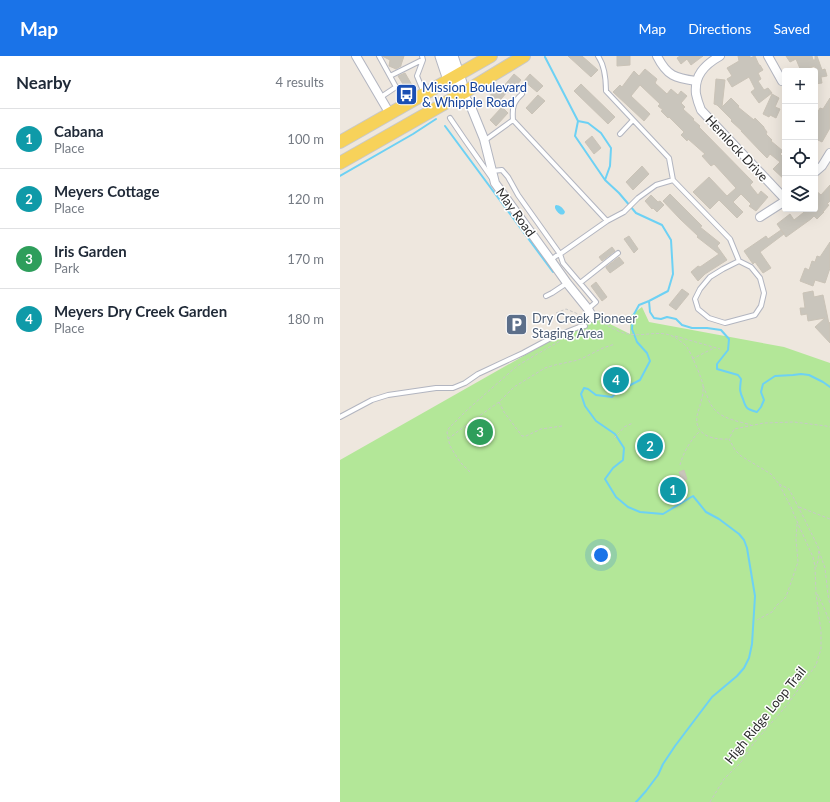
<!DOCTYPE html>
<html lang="en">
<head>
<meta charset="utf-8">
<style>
  :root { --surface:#fff; --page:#f2f2f3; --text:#1f2937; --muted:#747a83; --line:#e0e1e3; --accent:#1a73e8 }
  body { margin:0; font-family:Lato,sans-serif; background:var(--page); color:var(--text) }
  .controls { position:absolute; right:12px; top:12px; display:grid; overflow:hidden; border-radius:4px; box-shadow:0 4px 16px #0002 }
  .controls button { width:36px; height:36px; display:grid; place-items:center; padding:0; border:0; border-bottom:1px solid var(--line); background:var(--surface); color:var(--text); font:20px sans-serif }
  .you { position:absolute; left:261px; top:499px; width:14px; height:14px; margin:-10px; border:3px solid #fff; border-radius:50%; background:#1a73e8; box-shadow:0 0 0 6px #1a73e833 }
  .badge { display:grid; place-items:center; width:26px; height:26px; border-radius:50%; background:var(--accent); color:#fff; font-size:13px; font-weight:700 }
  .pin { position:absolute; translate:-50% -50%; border:2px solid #fff; box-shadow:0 1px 4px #0006 }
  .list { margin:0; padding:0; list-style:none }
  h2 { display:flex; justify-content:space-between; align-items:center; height:52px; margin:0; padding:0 16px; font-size:17px }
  h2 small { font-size:13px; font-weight:400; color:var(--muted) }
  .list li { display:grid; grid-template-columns:26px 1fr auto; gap:12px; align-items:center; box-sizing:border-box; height:60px; padding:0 16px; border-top:1px solid var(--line) }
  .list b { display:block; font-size:15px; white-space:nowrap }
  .list p { margin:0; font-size:13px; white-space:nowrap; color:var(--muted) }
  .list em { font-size:13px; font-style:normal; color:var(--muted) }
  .icon { flex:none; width:22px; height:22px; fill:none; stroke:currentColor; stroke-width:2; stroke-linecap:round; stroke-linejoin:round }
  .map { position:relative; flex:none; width:490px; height:746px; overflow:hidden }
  header { display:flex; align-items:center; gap:24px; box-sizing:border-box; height:56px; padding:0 20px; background:var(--accent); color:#fff }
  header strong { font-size:19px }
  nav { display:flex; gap:22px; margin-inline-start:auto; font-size:14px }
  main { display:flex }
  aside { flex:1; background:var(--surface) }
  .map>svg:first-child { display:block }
  .green { fill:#b3e798 }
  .water { fill:#6dd1f4 }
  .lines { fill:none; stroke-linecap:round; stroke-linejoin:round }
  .stream { stroke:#6dd1f4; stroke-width:2 }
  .building { fill:#c9c5bc; stroke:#cac3b7 }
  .service-casing { stroke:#b2b5c0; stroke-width:6 }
  .minor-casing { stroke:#b2b5c0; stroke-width:10 }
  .secondary-casing { stroke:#b2b5c0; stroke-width:13 }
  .primary-casing { stroke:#c8c8c8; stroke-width:14 }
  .path { stroke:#c8c8c8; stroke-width:1; stroke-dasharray:3 2; stroke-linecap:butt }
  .service { stroke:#fff; stroke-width:4 }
  .minor { stroke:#fff; stroke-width:8 }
  .secondary { stroke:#fff; stroke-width:11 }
  .primary { stroke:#f7d25a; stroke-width:12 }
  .labels { text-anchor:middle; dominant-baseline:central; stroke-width:3; stroke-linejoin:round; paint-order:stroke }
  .transit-label { font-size:13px; fill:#164399; stroke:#fff; text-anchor:start }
  .street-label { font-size:13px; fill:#2c2c2c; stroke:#fff }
  .service-label { font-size:13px; fill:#4e5e75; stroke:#fff; text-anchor:start }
</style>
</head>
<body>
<header>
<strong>Map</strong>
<nav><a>Map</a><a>Directions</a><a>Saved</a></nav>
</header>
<main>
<aside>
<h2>Nearby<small>4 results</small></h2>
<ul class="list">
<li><span class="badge" style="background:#0f9aa8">1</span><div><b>Cabana</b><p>Place</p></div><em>100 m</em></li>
<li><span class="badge" style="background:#0f9aa8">2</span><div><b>Meyers Cottage</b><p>Place</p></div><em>120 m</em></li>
<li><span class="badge" style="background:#2e9e5b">3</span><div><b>Iris Garden</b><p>Park</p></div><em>170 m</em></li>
<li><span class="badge" style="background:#0f9aa8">4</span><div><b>Meyers Dry Creek Garden</b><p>Place</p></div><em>180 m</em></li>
</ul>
</aside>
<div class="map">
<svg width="490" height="746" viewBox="0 0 490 746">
  <rect width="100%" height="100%" fill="#eee7de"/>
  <path class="green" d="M302,251L309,266L444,291L490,307V746H0V404L254,260L290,278V260Z"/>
  <path class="water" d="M216,149C220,149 223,152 225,156L224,158C220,160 217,156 215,152V150Z"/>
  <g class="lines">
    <path class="stream" d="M205,1L238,65L235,80L265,124L279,137L296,157L322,169L331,184L333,218L328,235L309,245L299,249L293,260L292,273L297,286L307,297L310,305L300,324L277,336L272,341L256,339L248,333L244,332L241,338L245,350L256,365L275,378L284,392L283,404L273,412L265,423L276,441L288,451L300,456L323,458L353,440L366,456L379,463L399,478L404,484L407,492L415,540L412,588L409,602L404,612L397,620L372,641L335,690L323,708L318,719L306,735L298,744L296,746
      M238,65L248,67L261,77L271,92L270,110L265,124
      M105,70L213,216
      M0,120L73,78L96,63
      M309,245L310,256L314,262L321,263L327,261L336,263L342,269L352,272H367L381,274L389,283L388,294L377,308V313L398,319L401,323C400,333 399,334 403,343C406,353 407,353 417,356L421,351L424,344L421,336L423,328L435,320L453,319L461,318L469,319L483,326L490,331"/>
  </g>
  <path class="building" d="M43,0H64L61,9V10L56,13L49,10L50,4L44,1Z
    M228,0H242L258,14L251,21Z
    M277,0H290V9L277,10Z
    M340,0H363L351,9L347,3L341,8L337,2Z
    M398,0H410V2L415,0L419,9H420L423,14L418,17L421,23L418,25L424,34L428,32L432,37L419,47L411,36L415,33L409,21L392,31L387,23L392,20L387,12L399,5Z
    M446,0H472L473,4H475V0H477L482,14L485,13L487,20L481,21L482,27L475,28V10L461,15L456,3L450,6Z
    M305,13L317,23L315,27L327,38L331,33L338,39L341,35L347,40L341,47L345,51L343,53L354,63L353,64L360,70L359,71L413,126L410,129L418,139L421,135L428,141L416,155L409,150L411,148L401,138L393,146L403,156L397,162L379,144L370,153L353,136L369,121L387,140L396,132L374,108L371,110L362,100L365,98L348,83L347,85L341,79L344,76L329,61L328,62L321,55L323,54L318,50L320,48L300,29L291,40L310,58L304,65L273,36L280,29L282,31L294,15L299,20Z
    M65,17L72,29L66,33L58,20Z
    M174,18L181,24L177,29L176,28L168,37L167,36L156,49L148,42L160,28L163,31Z
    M190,18L203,30L197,36L184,25Z
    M376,23L385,24L382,51L391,42L399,50L398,51L414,64L415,62L424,71V72L427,76L426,78L432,84L431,85L443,95L440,98L444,102L445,100V124L433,113L440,106L430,98L427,102L423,98L401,75H402L391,65L392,64L377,49L374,48Z
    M241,28L275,61L268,68L234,35Z
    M432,38L439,42L435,51L440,53L436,62L430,59L429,61L423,58Z
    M198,39L205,45L192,58L186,52Z
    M490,42V72L482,86L478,84L475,89V61L480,52L483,53Z
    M162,51L168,57L156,70L150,64Z
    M252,80L261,92L254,98L245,86Z
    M302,110L309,118L293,134L286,126Z
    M490,129V145L487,148L489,149L483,156H484L477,163L474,160L471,163L446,181L437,168L450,158L454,164L463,157L467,153H475V134L481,139Z
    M330,138L362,170L360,171L380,187L377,190L387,204L365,218L358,225L351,216L358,210L360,211L379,198L357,181L358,180L340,163L323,145Z
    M311,139L318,146L320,145L324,149L317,156L313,152L312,153L305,145Z
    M441,174L444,178L420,196L431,212L423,217L415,206L413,208L404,195L426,180L428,183Z
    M289,180L298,193L294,197L284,183Z
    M490,186V212L485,227L475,224L473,230L460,225L465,212L469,214L472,205L475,206L477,200L480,201Z
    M272,191L275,195L262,205L259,201Z
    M279,201L284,207L270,217L266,212V211Z
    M256,226L267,241L262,245L251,230Z
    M342,233L349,238L336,254L329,249Z
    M473,235L474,241L483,239L489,268L490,266V287L475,271L485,262L468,265L467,258L461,259L460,252H465L463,237Z
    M312,380L318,396L307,400L301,384Z
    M344,414L347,423L342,425L339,416Z"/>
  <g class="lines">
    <defs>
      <path id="service" d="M39,0L56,31L41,41
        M82,0L83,4L77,20L84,37
        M50,20L82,4
        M110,62L125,84L151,121
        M173,64C172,52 173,46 182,38
        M280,78L293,64
        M144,85L173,64L267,165
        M152,115L162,114L168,121L178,139L220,198L267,165L284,156L298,142L316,129L333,124L329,102L266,35C266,24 265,10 258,0
        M333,124L390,183L399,205L383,213L370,221L360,233L355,243L358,253L369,262L385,267L415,259L421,250L424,237L420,222L411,211L399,205
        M211,204L216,200L220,198L223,207L240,227L278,197
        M240,227L256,246L248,253
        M206,240L212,237L227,227
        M0,361L32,344L48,339L96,332H113L125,327L138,318L183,297L211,282L239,271L245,270"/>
      <path id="minor" d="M16,0L50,58
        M317,0C327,20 335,22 356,25
        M380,0C364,9 354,20 356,38C357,43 359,49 361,54L445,143
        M428,0L442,25
        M123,37L131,51L144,83L155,127L210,203L227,227L248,253L253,262
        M475,116L482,110L490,97
        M420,161L445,145"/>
      <path id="secondary" d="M101,0L109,24L123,37
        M112,0L121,27"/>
      <path id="primary" d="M0,86L151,0
        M0,107L123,37L184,0"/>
    </defs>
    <use href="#service" class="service-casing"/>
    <use href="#minor" class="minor-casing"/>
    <use href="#secondary" class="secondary-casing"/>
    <use href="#primary" class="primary-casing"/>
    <path class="path" d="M216,257L226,253L243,260
      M259,265C267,269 276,275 284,277C304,283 323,270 340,285C343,287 347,290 348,293C352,299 363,325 363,330C364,340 359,351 357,360C354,380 374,384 389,383
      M335,280L380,293
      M352,303L374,292
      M363,330C367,338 369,349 376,355C384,363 401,366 411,369
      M159,346L164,356L182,380H186L201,373L222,370
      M274,382L280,376L284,371L293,367
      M108,383L121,373L159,346L174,331L205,312L215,309L234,305L241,303L263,292L275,288
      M340,409C343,397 351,383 360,375
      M130,416L120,406L110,390L108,382L107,376L109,372L126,355L177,310L192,301L220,285
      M439,428L449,433L463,460L479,493L478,505L476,511
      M459,451L490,463
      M479,495L485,512L488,539L490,549
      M477,538L483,549L490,567
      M417,564L432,556L437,549L444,543L446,541L458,506L456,484L457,467
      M370,746L384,723L401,706L413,688L447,649L476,609L481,593V575L476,538L475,510L473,501L459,470L450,449L439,428L431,418L401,400L395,394L389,383L394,373L424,367L454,366L486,370L490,371"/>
    <use href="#service" class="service"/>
    <use href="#minor" class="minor"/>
    <use href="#secondary" class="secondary"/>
    <use href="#primary" class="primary"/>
  </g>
  <defs>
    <symbol id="bus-square" viewBox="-11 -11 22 22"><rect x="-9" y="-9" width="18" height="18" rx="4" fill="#1a4fb4" stroke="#fff"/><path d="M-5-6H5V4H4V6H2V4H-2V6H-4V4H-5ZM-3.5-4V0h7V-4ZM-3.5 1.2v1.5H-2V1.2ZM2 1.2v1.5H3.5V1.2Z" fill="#fff"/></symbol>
    <symbol id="parking-square" viewBox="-11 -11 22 22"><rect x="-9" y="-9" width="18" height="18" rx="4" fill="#5c6f8a" stroke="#fff"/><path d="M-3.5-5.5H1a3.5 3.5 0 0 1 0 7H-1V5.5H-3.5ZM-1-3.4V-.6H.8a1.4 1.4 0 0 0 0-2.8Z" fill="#fff"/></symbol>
  </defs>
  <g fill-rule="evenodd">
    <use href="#bus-square" x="54" y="26" width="25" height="25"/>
    <use href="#parking-square" x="164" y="256" width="25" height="25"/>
  </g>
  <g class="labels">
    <g class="transit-label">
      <text x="82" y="31">Mission Boulevard<tspan x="82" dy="15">&amp; Whipple Road</tspan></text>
    </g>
    <g class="street-label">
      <text transform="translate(397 92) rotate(47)">Hemlock Drive</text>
      <text transform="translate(176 156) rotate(54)">May Road</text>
      <text transform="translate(425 659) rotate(-51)">High Ridge Loop Trail</text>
    </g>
    <g class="service-label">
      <text x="192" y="262">Dry Creek Pioneer<tspan x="192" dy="15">Staging Area</tspan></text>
    </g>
  </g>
</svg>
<div class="controls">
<button>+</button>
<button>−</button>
<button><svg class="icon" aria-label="locate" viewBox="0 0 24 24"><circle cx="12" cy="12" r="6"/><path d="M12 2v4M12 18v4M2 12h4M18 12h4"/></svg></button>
<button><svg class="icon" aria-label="layers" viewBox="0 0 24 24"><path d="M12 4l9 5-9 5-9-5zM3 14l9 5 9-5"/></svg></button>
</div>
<div class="you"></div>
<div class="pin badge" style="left:333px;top:434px;background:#0f9aa8">1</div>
<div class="pin badge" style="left:310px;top:390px;background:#0f9aa8">2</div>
<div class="pin badge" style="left:140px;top:376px;background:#2e9e5b">3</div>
<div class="pin badge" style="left:276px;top:324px;background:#0f9aa8">4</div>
</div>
</main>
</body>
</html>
